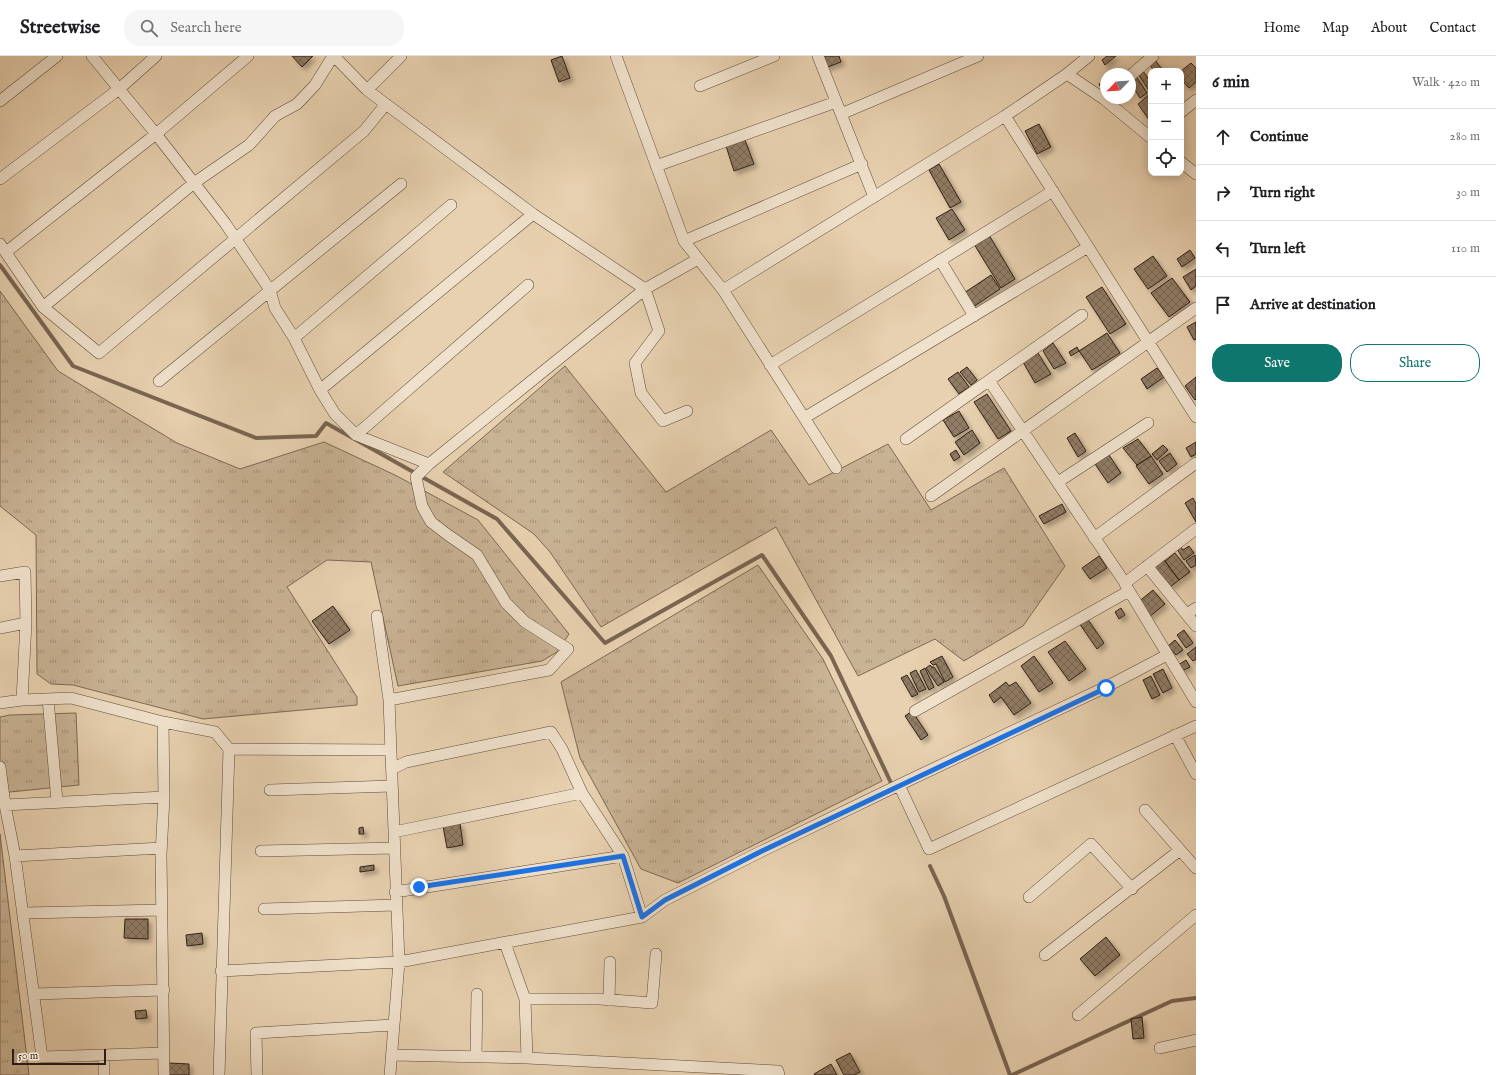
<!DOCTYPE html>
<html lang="en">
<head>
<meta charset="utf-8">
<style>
  :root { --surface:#fff; --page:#f6f6f6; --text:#202124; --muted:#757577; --line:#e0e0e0; --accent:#0f766e }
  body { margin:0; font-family:"IM FELL English",serif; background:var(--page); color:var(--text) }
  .controls { position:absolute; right:12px; top:12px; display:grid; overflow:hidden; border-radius:8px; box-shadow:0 2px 10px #0003 }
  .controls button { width:36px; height:36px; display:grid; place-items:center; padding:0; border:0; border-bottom:1px solid var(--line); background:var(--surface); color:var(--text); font:20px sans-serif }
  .compass { position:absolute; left:1100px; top:12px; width:36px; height:36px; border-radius:50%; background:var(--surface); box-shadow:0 2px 10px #0003; rotate:245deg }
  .scale { position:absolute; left:12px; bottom:10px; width:94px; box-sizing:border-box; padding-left:4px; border:2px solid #301f14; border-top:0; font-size:11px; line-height:14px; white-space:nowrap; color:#301f14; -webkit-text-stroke:3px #f0e1cc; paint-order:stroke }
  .stop { position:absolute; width:12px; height:12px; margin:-9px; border:3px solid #1a73e8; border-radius:50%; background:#fff }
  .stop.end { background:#1a73e8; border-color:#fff; box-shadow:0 1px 4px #0008 }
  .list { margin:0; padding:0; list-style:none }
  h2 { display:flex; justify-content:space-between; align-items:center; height:52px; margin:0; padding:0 16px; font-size:17px }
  h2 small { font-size:13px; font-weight:400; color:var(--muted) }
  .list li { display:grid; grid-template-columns:26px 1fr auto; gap:12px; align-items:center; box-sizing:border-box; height:56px; padding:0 16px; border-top:1px solid var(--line) }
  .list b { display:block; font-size:15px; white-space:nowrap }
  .list em { font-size:13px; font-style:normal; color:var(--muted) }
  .actions { display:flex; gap:8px; padding:12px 16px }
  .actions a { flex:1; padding:9px 0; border:1px solid var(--accent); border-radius:16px; text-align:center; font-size:14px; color:var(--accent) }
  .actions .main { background:var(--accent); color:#fff }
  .icon { flex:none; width:22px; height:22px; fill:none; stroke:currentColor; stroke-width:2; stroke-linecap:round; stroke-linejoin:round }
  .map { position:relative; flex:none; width:1196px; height:1019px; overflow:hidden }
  header { display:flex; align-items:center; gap:24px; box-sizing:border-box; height:56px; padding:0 20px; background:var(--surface); border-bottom:1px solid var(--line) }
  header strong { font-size:19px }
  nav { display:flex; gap:22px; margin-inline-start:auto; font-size:14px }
  .search { width:280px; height:36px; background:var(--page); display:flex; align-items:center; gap:10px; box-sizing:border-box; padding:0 14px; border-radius:16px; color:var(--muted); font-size:15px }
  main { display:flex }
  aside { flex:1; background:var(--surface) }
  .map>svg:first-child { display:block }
  .grass { fill:url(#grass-tufts); stroke:#7c6954 }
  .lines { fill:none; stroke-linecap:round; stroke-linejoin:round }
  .stream { stroke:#796552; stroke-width:4 }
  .building { fill:url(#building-cross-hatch); stroke:#301f14; filter:url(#shadow) }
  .minor-casing { stroke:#5e4c3b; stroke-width:12 }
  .minor { stroke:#f0e1cc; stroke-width:11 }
  .route { stroke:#1a73e8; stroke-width:5 }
</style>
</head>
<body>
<header>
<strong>Streetwise</strong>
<div class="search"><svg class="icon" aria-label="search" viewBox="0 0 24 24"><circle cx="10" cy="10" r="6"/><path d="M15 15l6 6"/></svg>Search here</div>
<nav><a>Home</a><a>Map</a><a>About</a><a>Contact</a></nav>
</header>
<main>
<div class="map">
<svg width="1196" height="1019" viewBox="0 0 1196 1019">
  <defs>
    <pattern id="grass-tufts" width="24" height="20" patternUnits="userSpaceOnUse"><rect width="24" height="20" fill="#c9b395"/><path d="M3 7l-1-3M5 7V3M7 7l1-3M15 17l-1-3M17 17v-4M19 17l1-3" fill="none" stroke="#a49178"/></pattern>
    <pattern id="building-cross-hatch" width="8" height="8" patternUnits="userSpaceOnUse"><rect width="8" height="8" fill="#907c65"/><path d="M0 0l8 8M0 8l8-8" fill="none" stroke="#766552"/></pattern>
    <filter id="shadow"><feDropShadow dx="3.5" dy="3.5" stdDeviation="2" flood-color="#0004"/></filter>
  </defs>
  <rect width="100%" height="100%" fill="#e8d1b0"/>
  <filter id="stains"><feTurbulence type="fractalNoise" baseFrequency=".005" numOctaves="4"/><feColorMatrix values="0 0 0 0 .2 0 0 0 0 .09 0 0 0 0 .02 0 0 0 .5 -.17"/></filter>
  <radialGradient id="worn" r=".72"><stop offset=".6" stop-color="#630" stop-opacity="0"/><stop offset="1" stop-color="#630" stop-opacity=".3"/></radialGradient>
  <path class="grass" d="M0,235L58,315L177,387L240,413L324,386L397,420L478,464L569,578L557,596L542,605L398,630L371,506L327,504L287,531L357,641V649L203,663L73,629L51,628L37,618L36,479L0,450Z
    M565,310L666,436L771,374L809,429L888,388L931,454L1004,412L1065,510L1023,570L964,605L935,583L858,620L776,471L601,571L550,496L534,478L443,416Z
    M758,509L823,603L882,725L678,827L641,813L580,702L561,626Z
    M76,657L79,729L0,737V661L10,659Z
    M0,778L29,1019H0Z"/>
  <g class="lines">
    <path class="stream" d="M0,209L73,310L256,382L316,380L326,367L497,463L605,587L762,499L831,600L892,729
      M930,810L944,840L1010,1019
      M1012,1019L1172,945L1196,942"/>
  </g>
  <path class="building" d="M292,0H313L302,11Z
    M562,0L570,22L559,26L551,4Z
    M821,0H839L841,6L825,12Z
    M1107,0H1116L1105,9L1102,4Z
    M1156,5L1163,15H1154L1150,9Z
    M1191,7L1196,12V26L1189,32L1181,23V15Z
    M1143,15L1151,27L1150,36L1138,18Z
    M1136,20L1147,37L1140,42L1130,26V23Z
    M1106,24V30L1101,32L1099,28Z
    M1150,38L1151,65H1150L1138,48Z
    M1039,68L1051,91L1037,98L1025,75Z
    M745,84L754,108L734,115L726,90Z
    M939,108L961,146L950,152L929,114Z
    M952,153L965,174L949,184L936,162Z
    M989,179L1015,223L1001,232L974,188Z
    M1190,194L1195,202L1182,211L1177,203Z
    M1153,200L1167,220L1148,233L1134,213Z
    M1196,213V230L1191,234L1183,221Z
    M991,219L1000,233L973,251L964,237Z
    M1172,222L1190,246L1169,261L1151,237Z
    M1102,231L1126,268L1110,278L1086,241Z
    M1196,266V283L1194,284L1187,271Z
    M1107,277L1120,297L1092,314L1079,295Z
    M1053,287L1066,307L1054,313L1043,295Z
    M1077,291L1079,295L1071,300L1069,296Z
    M1038,297L1051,318L1035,327L1023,306Z
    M967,311L977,324L971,329L960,316Z
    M1157,312L1164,321L1147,333L1141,323Z
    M958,316L969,331L959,338L948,323Z
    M1196,321V343L1195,344L1185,330Z
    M987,338L1011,375L998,383L974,346Z
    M959,355L969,372L954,381L943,364Z
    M972,374L980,387L964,399L955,386Z
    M1075,377L1086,395L1078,401L1067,382Z
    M1138,383L1151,400L1137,409L1123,392Z
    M1196,386V398L1191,401L1186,392Z
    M1163,389L1168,394L1157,404L1152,398Z
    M956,394L960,401L954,405L950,398Z
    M1170,397L1177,408L1167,416L1159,405Z
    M1109,399L1121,417L1108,427L1095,408Z
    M1151,400L1163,418L1149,428L1136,410Z
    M1193,442L1196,448V466L1185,447Z
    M1062,448L1066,456L1044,468L1039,460Z
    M1180,490L1183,494L1189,490L1194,497L1184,504L1177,493Z
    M1175,497L1190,516L1179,524L1165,505Z
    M1195,499L1196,509L1191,512L1186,505Z
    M1099,500L1107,512L1090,523L1082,512Z
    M1164,504L1179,524L1170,531L1154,511Z
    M1153,534L1165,548L1149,561L1137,547Z
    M333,550L350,574L329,588L312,565Z
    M1121,552L1125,559L1119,563L1115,556Z
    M1087,562L1104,587L1097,593L1079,567Z
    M1184,574L1193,587L1186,592L1177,579Z
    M1175,584L1183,594L1176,599L1168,590Z
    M1065,585L1086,613L1069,625L1048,596Z
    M1196,591V603L1193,605L1187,598Z
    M942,600L953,621L945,626L936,608L933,609L930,606Z
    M1034,600L1053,627L1039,636L1021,610Z
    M1186,604L1190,611L1182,615L1178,609Z
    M930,609L932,611H934L944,626L938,630L926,612Z
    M925,612L934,631L929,634L920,615Z
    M1163,613L1172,632L1163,637L1153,618Z
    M916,614L926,633L919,636L910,617Z
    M907,619L918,638L912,641L901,622Z
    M1151,620L1160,639L1152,643L1143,624Z
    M1006,626L1009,630L1016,626L1031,647L1014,659L1001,641L994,647L989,639Z
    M912,655L928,679L921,684L905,660Z
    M460,767L463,789L447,792L443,770Z
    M363,771L364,778H359V772Z
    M374,809V814L360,816V811Z
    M125,863H148V883L124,882Z
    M202,877L203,888L187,890L186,879Z
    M1106,881L1120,899L1095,920L1080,903Z
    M146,954L147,962L136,963L135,955Z
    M1142,961L1144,982L1133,983L1131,963Z
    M850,997L860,1016L854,1019H844L836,1004Z
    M169,1007L189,1008V1019H169Z
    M831,1008L837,1019H815L814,1018Z"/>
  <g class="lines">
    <defs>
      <path id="minor" d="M92,0L156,78L225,167L270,234L275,252L294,282L320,334L335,358L356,379
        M334,0L367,34L533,158L645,233L659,275L635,307L641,337L663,365L687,355
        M616,0L684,185L723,234L836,412
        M818,0L874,141
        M1067,18L1089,0
        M1130,20L1153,0
        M700,30L774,0
        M367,34L401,0
        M1106,41L1104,43L1151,82
        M1104,43L1067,18L1005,60L1196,361
        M0,45L57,0
        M1181,56L1196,44
        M841,58L978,0
        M1181,106L1196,118
        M656,110L836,46
        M0,123L119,33L156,0
        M684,185L862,108
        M0,188L43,251L99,297L364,75L386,48
        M6,196L156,78L248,0
        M940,204L974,260
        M723,234L1005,60
        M43,251L194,127L249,89L275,60L297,48L315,29L333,0
        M294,282L451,149
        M770,309L1053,135
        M159,325L401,128
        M990,326L1125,527L1196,473
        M320,334L533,158
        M804,362L1088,191
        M906,383L1082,259
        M429,408L356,379L528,229
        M1058,426L1148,367
        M931,440L1196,252
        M1094,482L1196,407
        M1147,510L1196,570
        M0,520L25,516L26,567
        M1125,528L1196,646
        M1187,558L1196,552
        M377,560L389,644
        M0,572L26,567L22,644
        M1167,599L1106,631L899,729L929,793L1196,670
        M48,643L57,745
        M0,647L22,644L71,642L163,666L215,676L229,693L391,694
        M915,655L1129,535
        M163,666L164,741L161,799L164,1019
        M1175,679L1196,718
        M0,711L5,749
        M392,713L406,706L551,676L562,693L582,737L623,800L642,861
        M270,734L392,730
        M1145,754L1196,812
        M394,776L582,737
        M261,795L395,792
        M15,800L161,792
        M395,836L623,800
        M1029,841L1091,788L1132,833
        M264,853L396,849
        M24,857L162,854
        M505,887L525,943L527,1002
        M1045,899L1180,794
        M221,915L399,906L642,861L665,844L760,796L899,729
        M34,938L164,934
        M525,943H600L652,947L656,898
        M609,944L610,906
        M1078,959L1196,859
        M1160,992L1196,984
        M163,997L42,1001L15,800L5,749L164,741
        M392,999L527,1002L778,1015L779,1019
        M476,1000L477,938
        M104,1001V1019
        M219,1019L229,693
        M257,1019L256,977L393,969
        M390,1019L399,906L389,644L549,614L568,593L525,566L506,547L477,499L448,479L431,466L422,450L416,421L429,408L645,233L698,203"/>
    </defs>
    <use href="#minor" class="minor-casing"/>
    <use href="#minor" class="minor"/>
  </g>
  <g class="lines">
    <path class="route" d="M419,831L623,800L642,861L665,844L760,796L1106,632"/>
  </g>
  <rect width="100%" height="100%" filter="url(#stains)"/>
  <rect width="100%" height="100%" fill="url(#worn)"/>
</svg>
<div class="controls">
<button>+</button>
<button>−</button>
<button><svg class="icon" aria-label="locate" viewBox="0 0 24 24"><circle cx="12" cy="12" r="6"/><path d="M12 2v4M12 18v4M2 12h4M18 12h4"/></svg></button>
</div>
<svg class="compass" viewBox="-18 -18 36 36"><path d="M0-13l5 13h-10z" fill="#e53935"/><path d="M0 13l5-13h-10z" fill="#757577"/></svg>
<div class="scale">50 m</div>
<div class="stop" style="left:1106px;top:632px"></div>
<div class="stop end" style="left:419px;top:831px"></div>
</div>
<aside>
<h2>6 min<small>Walk · 420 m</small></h2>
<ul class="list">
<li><svg class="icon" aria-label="ahead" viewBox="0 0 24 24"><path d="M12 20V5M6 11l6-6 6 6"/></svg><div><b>Continue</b></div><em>280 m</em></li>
<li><svg class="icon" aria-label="right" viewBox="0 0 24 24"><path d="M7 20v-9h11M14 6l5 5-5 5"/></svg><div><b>Turn right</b></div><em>30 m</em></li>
<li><svg class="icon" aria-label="left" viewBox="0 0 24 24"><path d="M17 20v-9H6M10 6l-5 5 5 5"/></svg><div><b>Turn left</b></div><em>110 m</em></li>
<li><svg class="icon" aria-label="arrive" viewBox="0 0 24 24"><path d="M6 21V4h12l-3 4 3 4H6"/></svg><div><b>Arrive at destination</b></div></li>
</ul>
<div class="actions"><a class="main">Save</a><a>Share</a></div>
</aside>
</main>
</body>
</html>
